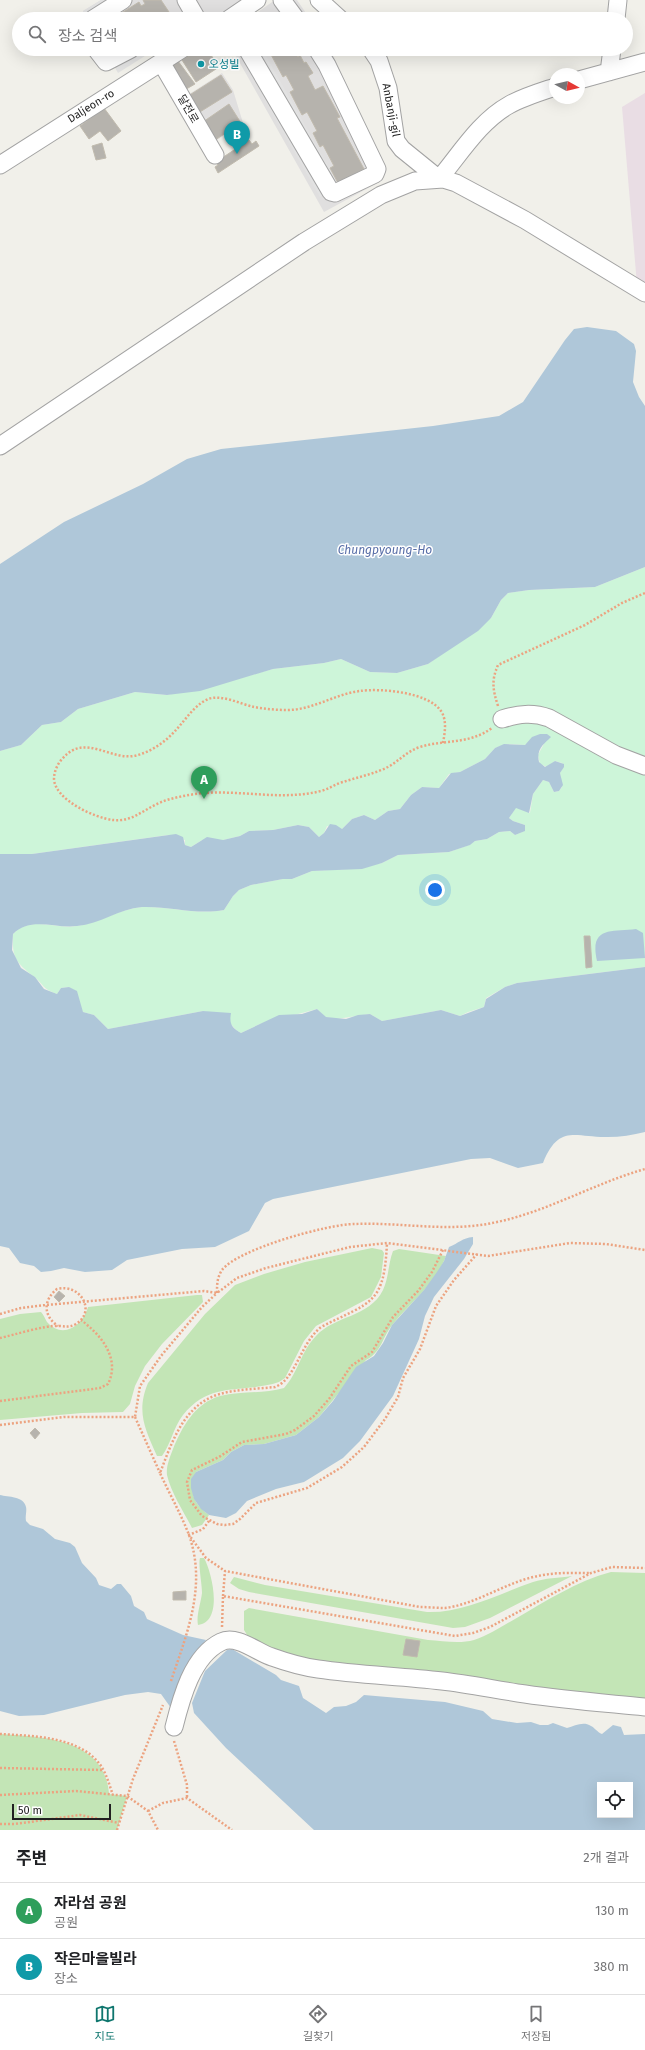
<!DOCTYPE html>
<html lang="ko">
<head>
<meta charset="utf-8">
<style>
  :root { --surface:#fff; --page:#f2f2f2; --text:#202124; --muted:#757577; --line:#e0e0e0; --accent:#0f766e }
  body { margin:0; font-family:"Fira Sans","Noto Sans KR",sans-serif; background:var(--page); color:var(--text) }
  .controls { position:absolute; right:12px; bottom:12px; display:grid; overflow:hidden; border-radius:0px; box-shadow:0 4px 16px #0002 }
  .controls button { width:36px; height:36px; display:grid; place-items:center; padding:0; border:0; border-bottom:1px solid var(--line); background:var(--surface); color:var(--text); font:20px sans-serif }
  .compass { position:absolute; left:549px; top:68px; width:36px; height:36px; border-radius:50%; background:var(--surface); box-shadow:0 4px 16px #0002; rotate:98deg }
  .scale { position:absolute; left:12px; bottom:10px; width:99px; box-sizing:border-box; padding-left:4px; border:2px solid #222; border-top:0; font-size:11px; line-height:14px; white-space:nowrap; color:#222; -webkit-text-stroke:3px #fff; paint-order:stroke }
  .you { position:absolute; left:435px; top:890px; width:14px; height:14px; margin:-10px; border:3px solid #fff; border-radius:50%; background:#1a73e8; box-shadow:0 0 0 6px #1a73e833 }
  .badge { display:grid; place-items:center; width:26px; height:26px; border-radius:50%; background:var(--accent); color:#fff; font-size:13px; font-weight:700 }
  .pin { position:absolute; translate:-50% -33px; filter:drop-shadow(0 1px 2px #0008) }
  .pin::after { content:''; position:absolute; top:21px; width:14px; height:12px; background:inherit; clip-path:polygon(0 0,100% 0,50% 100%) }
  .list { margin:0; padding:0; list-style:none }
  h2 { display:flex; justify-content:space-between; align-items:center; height:52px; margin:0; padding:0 16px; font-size:17px }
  h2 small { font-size:13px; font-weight:400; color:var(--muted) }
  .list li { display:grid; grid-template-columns:26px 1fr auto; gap:12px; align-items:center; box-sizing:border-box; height:56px; padding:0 16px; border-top:1px solid var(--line) }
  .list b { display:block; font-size:15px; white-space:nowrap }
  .list p { margin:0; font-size:13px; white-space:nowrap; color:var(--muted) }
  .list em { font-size:13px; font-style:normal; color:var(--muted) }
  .icon { flex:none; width:22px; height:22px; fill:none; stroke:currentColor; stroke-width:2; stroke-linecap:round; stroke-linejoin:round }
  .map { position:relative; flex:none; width:645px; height:1830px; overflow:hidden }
  .search { position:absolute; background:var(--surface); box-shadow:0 4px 16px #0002; left:12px; right:12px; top:12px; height:44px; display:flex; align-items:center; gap:10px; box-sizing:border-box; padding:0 14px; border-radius:22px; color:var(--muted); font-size:15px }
  .sheet { height:164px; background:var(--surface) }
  nav { display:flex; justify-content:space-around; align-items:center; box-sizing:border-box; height:56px; border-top:1px solid var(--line); background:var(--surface); font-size:11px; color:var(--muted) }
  nav a { display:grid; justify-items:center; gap:2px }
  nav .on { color:var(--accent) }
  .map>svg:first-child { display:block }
  .residential { fill:#e0dfdf }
  .industrial { fill:#e9dde4 }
  .grass { fill:#c3e5b6 }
  .park { fill:#cdf5d9 }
  .parking { fill:#e2e2e2 }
  .water { fill:#afc7d9; fill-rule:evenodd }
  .building { fill:#b6b3ad; stroke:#c1bbae }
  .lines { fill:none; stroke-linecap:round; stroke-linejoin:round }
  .minor-casing { stroke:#a3a3a3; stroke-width:19 }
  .path { stroke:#eca380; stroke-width:2.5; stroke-dasharray:2 2; stroke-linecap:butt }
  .minor { stroke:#fff; stroke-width:17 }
  .culture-dot { fill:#0f9aa8; stroke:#fff; stroke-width:1.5 }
  .labels { text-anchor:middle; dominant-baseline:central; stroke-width:3; stroke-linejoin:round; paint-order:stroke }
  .culture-label { font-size:11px; fill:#0d838f; stroke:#fff; text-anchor:start }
  .street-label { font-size:11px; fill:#222; stroke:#fff }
  .water-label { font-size:12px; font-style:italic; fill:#586ea8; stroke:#fff }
</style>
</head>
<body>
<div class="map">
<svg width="645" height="1830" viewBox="0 0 645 1830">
  <rect width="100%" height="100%" fill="#f1f0ea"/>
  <path class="residential" d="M101,0H246L210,19H87L83,11Z
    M275,0H297L310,19H248Z
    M232,49H330L383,162V180L324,212Z
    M222,73L233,90L243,123L211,144L183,98Z"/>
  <path class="industrial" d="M645,93V289L637,285L622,107Z"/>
  <path class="grass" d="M372,1248L382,1250L384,1253L381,1277L371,1297L316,1326L304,1341L285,1378L279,1382C243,1394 211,1380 183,1415C173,1428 171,1444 162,1456H157C145,1429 136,1412 148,1383L205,1314L235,1285L264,1274L305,1262Z
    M399,1249L446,1256C436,1283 411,1302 393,1324C382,1337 382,1352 366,1360L319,1417L296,1435L264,1444L244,1445L231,1452L223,1460L196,1472C190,1492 191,1501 209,1515L202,1525L192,1528C184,1512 171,1493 167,1475C166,1466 170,1457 173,1449C182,1427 195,1403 220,1396C240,1391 263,1394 284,1388C298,1373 301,1351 316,1336C335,1315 369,1318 383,1290C389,1277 388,1264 393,1251Z
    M197,1295H202L203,1302L162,1344L145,1366L135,1386L130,1404L123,1412L82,1413L0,1420V1319L20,1314L41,1312C44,1315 45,1319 47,1322C63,1340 83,1325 88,1307Z
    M200,1558H204C212,1572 224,1622 198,1625C196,1616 201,1602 202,1593C202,1584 198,1564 200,1558Z
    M611,1572L645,1573V1703L376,1673L270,1652L249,1638L244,1630V1611L249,1608L428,1640C443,1641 460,1644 474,1640C489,1635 502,1626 515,1619C546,1601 577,1581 611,1572Z
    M572,1576L490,1618L465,1627L453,1628L249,1592L239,1589L230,1583L234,1577L265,1585L427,1612C464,1613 498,1594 533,1582C545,1578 559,1578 572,1576Z
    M0,1734C43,1737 105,1738 109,1794L127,1796L117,1830H0Z"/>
  <path class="park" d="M645,567V967L517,983L505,987L486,998L484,1007L468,1012L460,1016L441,1010L382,1021L370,1014L336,1019L325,1017L317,1009L260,1024L241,1033C235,1030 234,1027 229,1022C222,1015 212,1013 203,1011L108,1029L94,1015L83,1012L69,987L61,988L57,994C41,988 45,985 33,976C16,962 12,958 13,934C32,915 55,930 77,926C99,923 119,909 142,907C169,906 196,915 224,910L233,896L239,890L251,885L283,879H292L312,871L348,869L382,863L398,855L449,852L469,845L475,841L487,839L499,832L510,831L515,835L524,831L525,825L513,821L509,818L516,807L530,813L533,794L543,780L549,782L554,792L559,791L562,787L560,773L564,766L562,763L555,761L547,767L540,764L538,755L546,740L547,734C536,733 532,740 525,745L507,744L495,748L485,759L460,772L449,774L439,788L422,787L411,795L400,809L388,811L375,820L364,815L352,819L342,829L327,826L324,833L319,837L309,827L298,825L273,830L249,831L240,836L223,840H202L191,847L185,845V840L168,835L32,854H0V751L21,745L42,725L61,722L78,709L135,692L167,695L241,678L273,669L324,663L341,659L370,672L397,673L428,664L491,618L501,600L508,593L529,590L595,587Z"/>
  <path class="parking" d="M101,0H116L87,18L83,11Z
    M141,49H156L118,73L114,66Z
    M236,49H244L325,194L320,197Z
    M254,49H262L338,184L332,187Z"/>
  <path class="water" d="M587,327L616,331L634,344L636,351L633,382L639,397L645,406V567L595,587L529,590L508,593L501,600L491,618L478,631L428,664L397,673L370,672L341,659L324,663L273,669L200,691L167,695L135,692L78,709L61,722L42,725L21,745L0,751V564L64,522L143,484L187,459L221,449L433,426L499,416L523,402L565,340L574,329Z
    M540,734H547L551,737C544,744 536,749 539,762L545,767L555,761L564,764V767L560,773L563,785L559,791L554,792L549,782L543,780L533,794L529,813L516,808L509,818L513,821L525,825V831L515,835L510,831L499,832L487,839L475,841L470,845L449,852L398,855L382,863L362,869L312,871L292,879H283L251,885L239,890L233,896L224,910C196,915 170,906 142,907C119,909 100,924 77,926C55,929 31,916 13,934L12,950L21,968L35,977L44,989L57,994L61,988L69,987L77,991L83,1012L94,1015L108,1029L203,1011L231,1013C229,1024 232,1028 241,1033L279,1015L302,1014L317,1009L326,1017L346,1019L358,1015L370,1014L382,1021L441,1010L460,1016L484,1007L486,999L505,987L517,983L645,967V1132C633,1135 620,1137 608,1137C576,1138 559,1123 543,1163L518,1168L490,1158L471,1159L273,1199L265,1203L249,1231L215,1247L182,1249L127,1260L112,1270L85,1272L64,1268L51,1271L41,1272L34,1266L20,1263L9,1248L0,1246V854H32L176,834L183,837L185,845L191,847L207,837L223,840L240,836L249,831L273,830L298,825L309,827L319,837L324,833L330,824L336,825L342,829L352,819L364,815L375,820L388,811L400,809L411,795L422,787L439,788L451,773L460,772L485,759L495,748L504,744L525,745L532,737Z
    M636,929L643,933L645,958L597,961C589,926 612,932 636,929Z
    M473,1237V1244L464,1259L434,1297L425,1316L419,1339L393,1396L360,1441L343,1458L304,1482L276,1489L247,1501L236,1513L226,1518L209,1515L201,1509L194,1499L191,1488V1479L196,1472L223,1460L231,1452L244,1445L264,1444L296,1435L319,1417L333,1401L356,1367L374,1356L383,1343L392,1325L424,1290L437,1272L444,1261L449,1247C459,1243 462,1238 473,1237Z
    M0,1495C8,1497 24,1496 26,1507C27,1511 25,1516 26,1521L30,1525L43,1529L55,1539L70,1543L75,1547L82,1563L96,1578L99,1585L111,1589L117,1584H121L131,1596L134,1606L144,1612L147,1619L183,1635L206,1640L184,1671L171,1708L161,1694L148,1692L125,1695L44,1715L19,1716L0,1711Z
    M232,1649L276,1675L281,1680L299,1686L303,1698L326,1713L334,1707L346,1706L356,1702L364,1695L445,1702L483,1711L492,1719L517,1723L531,1722L540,1725H548L553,1723L567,1728C575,1726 583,1721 591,1726C595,1728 597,1732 602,1734L613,1725L621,1727L624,1735L645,1734V1830H314L226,1748L194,1713L192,1703L205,1671L227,1650ZM600,1785H630V1815H600Z"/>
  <path class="building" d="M143,0H161L169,12L159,19H112L139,2L141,6L145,4Z
    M199,49H207L219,67L196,82L182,60Z
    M268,49H294L298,57L300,55L304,63L306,62L313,73L308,76L315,90L323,86L340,117L337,118L364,169L338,183L330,168L334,166L323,145L320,147L313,133L317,131L307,112L302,115L290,92L294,90L286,75L283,77Z
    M178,61L195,84L181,92L170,66Z
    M221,75L232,92L195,115L185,98Z
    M229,104L241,123L212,142L200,124Z
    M104,108L121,131L108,141L100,131L89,139L80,126Z
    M249,140L252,144L256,141L259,146L218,173L215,167L218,165L216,162Z
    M102,143L106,158L96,160L92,146Z
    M584,936H590L592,967L586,968Z
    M59,1291L65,1296L59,1302L54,1297Z
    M35,1428L40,1433L35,1439L30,1433Z
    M186,1591V1600H173V1592Z
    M406,1639L420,1641L417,1657L403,1655Z"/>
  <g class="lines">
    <defs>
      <path id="minor" d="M186,0L197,19
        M282,0L296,19
        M319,0L340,19
        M93,19L123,0
        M229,19L257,0
        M616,19L618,0
        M96,49L106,62L131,49
        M247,49L331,192L335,193L375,174L377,169L327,65L317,49
        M371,49L379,61L388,88L396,141L402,149L439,179C460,154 480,121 509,105C523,97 540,92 555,87
        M161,62L215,155
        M609,72L612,49
        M579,80L645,62
        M0,165L182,49
        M0,446L304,242L381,195L415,181L443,179L456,183L525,220L645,293
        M502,719C519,714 532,712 549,718L616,755L645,766
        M174,1727C181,1699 192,1656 221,1642C237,1634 258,1653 272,1657C286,1662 303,1667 318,1669C359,1675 400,1676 442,1681C469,1684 497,1690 525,1694C565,1700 605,1703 645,1707"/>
    </defs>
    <use href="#minor" class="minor-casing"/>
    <path class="path" d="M498,706C493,690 491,681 498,665L585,625L622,603L645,593
      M443,743C445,732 447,720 441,711C428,692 380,688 360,691C335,694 313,710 287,710C276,710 265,709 254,707C240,704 222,694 208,699C193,706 185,721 174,732C165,742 152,751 138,755C112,763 86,732 63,758C58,763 54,771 54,779C55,800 95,818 113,820C131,822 142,811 157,804C167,799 178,797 189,795C233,787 277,802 321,791C329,789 335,784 343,782C358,777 374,774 388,767C399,761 407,751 420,747C446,739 468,745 492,728
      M443,1250L432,1272L418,1291L393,1317L372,1352L351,1366L329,1399L314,1416L295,1430L286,1434L242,1442L219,1457L192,1470L187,1482L190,1500L202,1516L217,1524L225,1525L233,1524L240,1519L256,1503L307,1488L342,1467L364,1447L385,1419L398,1397L403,1378L420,1349L436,1306L454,1280L477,1254
      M0,1314L21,1308L46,1305L204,1291L217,1293L237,1278L266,1268L350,1247L387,1243L488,1256L570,1243L606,1244L645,1250
      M0,1338C14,1335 45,1325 58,1326C65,1326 69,1328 76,1324C97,1311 80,1283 57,1289C43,1300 43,1316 58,1326
      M0,1401L100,1388L108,1384C121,1358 100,1334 81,1320
      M135,1417L160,1473
      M0,1425L64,1417H135L140,1386L161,1356L202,1307L217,1293C217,1284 217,1278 222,1270C238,1249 328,1224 355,1224C402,1222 450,1233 497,1222C549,1211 595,1183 645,1169
      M209,1521L203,1529L189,1535L206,1558L225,1571
      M223,1596L225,1571L420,1607C428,1607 437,1608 445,1608C477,1604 506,1582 538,1576C556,1572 573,1573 590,1573
      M222,1627L223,1596L455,1636L473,1633L490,1627L591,1573L612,1567L645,1568
      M171,1681C187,1633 207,1586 189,1535C181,1514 169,1493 160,1473C172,1442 184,1404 220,1394C237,1389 257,1389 275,1387C296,1379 300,1344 321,1327C372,1301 384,1305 387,1243
      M0,1734C33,1736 86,1736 104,1771C108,1779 110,1787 113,1795
      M174,1741L187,1785V1798
      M0,1768L103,1770
      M0,1795L76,1791L127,1796L148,1811L158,1830
      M148,1811L163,1803L187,1798L232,1830
      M0,1824H15L80,1815L119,1823
      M117,1830L133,1779L163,1705"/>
    <use href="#minor" class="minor"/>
  </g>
  <circle class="culture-dot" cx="201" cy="64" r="4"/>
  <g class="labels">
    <g class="culture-label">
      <text x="209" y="64">오성빌</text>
    </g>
    <g class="street-label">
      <text transform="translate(91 106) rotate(-32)">Daljeon-ro</text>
      <text transform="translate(188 109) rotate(60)">달전로</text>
      <text transform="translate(391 110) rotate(79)">Anbanji-gil</text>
    </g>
    <g class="water-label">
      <text x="385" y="550">Chungpyoung-Ho</text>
    </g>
  </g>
</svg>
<div class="controls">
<button><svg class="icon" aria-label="locate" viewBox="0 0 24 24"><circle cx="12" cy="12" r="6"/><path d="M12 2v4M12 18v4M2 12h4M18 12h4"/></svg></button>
</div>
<svg class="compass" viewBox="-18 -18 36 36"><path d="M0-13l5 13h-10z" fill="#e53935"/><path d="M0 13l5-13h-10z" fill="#757577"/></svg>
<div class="scale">50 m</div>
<div class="you"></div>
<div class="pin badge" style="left:204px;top:799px;background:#2e9e5b">A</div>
<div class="pin badge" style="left:237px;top:154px;background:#0f9aa8">B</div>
<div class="search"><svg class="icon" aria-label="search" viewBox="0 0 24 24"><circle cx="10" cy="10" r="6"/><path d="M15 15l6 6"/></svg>장소 검색</div>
</div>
<section class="sheet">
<h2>주변<small>2개 결과</small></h2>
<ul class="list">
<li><span class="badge" style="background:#2e9e5b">A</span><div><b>자라섬 공원</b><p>공원</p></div><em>130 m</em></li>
<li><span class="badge" style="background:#0f9aa8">B</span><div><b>작은마을빌라</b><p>장소</p></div><em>380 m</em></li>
</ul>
</section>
<nav>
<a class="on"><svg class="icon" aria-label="map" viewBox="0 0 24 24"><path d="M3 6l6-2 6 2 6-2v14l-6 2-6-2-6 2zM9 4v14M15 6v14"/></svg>지도</a>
<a><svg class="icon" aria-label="directions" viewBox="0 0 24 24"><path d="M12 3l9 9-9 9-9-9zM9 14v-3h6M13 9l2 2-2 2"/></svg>길찾기</a>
<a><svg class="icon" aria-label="saved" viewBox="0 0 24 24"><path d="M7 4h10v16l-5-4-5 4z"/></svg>저장됨</a>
</nav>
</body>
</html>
